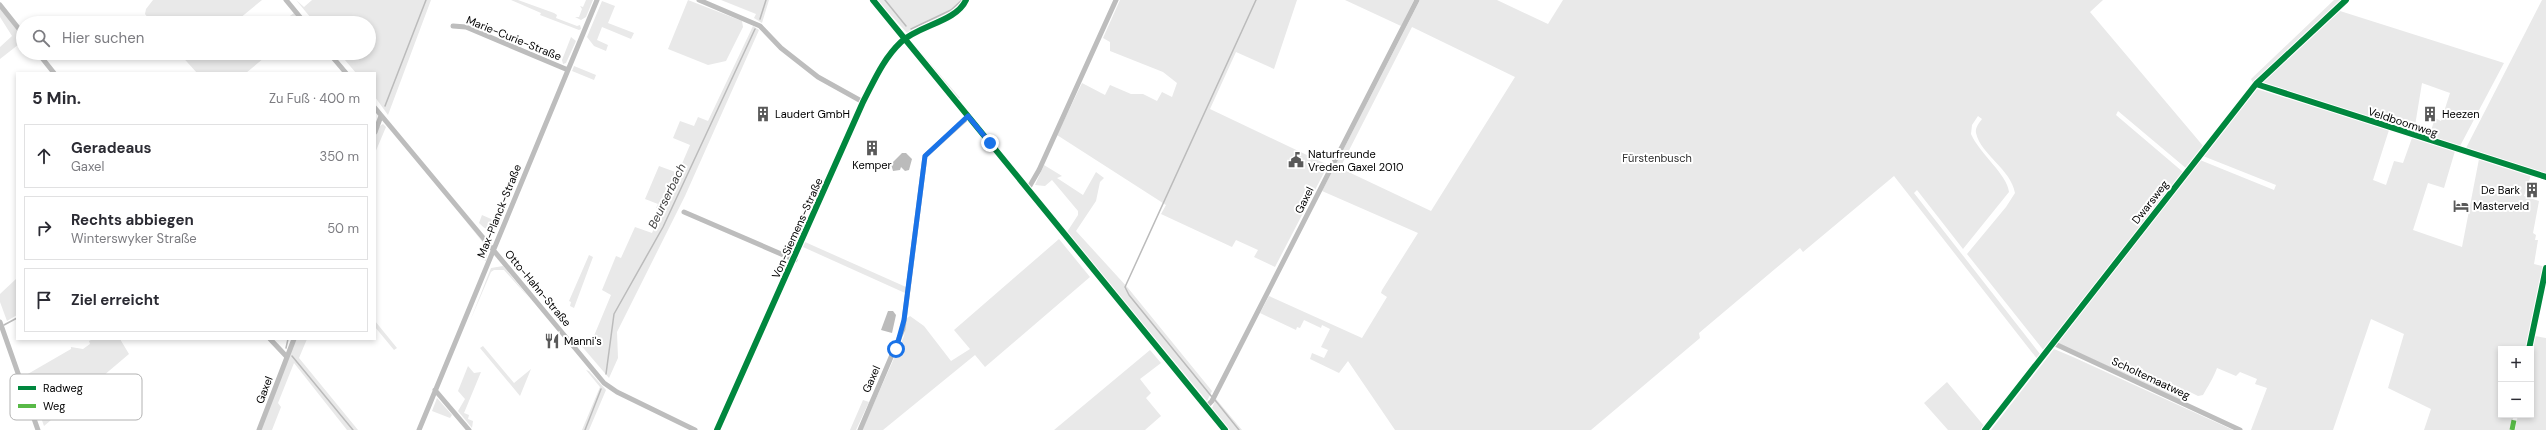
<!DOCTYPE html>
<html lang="de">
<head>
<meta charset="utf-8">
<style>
  :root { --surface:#fff; --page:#f7f7f7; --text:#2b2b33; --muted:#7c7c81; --line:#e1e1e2 }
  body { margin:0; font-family:"DM Sans",sans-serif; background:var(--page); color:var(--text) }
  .controls { position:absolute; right:12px; bottom:12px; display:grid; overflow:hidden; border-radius:0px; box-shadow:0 2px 6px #0003 }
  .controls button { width:36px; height:36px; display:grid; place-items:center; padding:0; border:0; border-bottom:1px solid var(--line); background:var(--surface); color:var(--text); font:20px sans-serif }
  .stop { position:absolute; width:12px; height:12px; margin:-9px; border:3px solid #1a73e8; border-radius:50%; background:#fff }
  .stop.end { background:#1a73e8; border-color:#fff; box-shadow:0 1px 4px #0008 }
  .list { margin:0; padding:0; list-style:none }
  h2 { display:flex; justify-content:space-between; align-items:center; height:52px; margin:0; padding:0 16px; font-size:17px }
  h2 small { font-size:13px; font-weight:400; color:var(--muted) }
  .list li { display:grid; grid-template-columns:26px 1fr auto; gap:12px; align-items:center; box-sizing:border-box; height:64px; margin:0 8px 8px; padding:0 8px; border:1px solid var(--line); border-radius:0px }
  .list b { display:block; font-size:15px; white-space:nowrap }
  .list p { margin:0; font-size:13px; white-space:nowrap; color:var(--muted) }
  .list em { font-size:13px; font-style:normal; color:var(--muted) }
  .icon { flex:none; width:22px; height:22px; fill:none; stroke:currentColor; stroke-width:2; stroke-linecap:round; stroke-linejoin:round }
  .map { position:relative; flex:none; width:2546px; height:430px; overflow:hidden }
  .search { position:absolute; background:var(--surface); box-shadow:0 2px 6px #0003; left:16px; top:16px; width:360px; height:44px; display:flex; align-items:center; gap:10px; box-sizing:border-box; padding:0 14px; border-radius:22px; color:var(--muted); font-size:15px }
  .panel { position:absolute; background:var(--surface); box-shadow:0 2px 6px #0003; left:16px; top:72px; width:360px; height:268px; border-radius:0px }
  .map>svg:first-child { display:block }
  .green { fill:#e9e9e9; fill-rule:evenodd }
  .water { fill:#bbb }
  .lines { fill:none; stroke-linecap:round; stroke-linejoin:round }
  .stream { stroke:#bbb; stroke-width:1.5 }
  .minor { stroke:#bdbdbd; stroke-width:5 }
  .quiet { stroke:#58b947; stroke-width:5; stroke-dasharray:10 5; stroke-linecap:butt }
  .cycleway-casing { stroke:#fff; stroke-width:8 }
  .cycleway { stroke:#00873e; stroke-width:6 }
  .route { stroke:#1a73e8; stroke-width:5 }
  .labels { text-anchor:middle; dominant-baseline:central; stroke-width:4; stroke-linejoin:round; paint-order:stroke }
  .street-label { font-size:11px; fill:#000; stroke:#fff }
  .poi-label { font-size:11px; fill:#000; stroke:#fff; text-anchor:start }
  .park-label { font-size:11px; fill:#2e2e2e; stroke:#fff }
  .water-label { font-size:12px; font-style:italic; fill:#3f3f3f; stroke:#fff }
  .key { fill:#fff; stroke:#b2b2b2; stroke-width:1 }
  .key-label { font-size:11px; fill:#000 }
</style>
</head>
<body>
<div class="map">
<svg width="2546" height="430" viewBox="0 0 2546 430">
  <rect width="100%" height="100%" fill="#fff"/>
  <path class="green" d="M153,0H262L234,23H152L145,14L146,9Z
    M296,0L304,7L312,0H431L388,115L375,97V73H356L339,53H369V23H315Z
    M511,0H518L554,13L557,15L556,18L577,26L580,25L581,29L579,30L540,15L541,13Z
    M586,0H593L586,17L581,20L575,17H579L582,9L580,6L583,7Z
    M688,0L742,21L743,27L726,61L708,65L668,49Z
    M721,0H769L762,23L754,18L756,14Z
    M877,0H965L952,14L923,25L908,34Z
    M1120,0H1297L1274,69L1236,52L1210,109L1328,165L1275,267L1254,257L1258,250L1236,240L1232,247L1161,214L1166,205L1057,135L1082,83L1105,95L1110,85L1131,94H1143L1157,101L1162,92L1172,97L1177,83L1163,72L1110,51V42L1103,38Z
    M1345,0H1414L1401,26Z
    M1420,0H1497L1548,24L1563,0H2103L2090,12L2204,147L2187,169L2118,111L2116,115L2183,172L2045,352L1967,254L2006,207L2015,193C2011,169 1981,155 1976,133C1975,128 1979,123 1982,119L1978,116L1972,125L1971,134C1979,153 2007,174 2009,192L1963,249L1917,190L1914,193L2040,354L2038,360L1894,176L1803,252L1800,248L1699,333L1700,338L1591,430H1395L1348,361L1339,373L1310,359L1312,353L1324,358L1328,350L1321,347L1330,329L1322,325L1321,328L1304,320L1300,328L1297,327L1296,330L1260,313L1269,296L1362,338L1387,297L1381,293L1382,290L1418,233L1322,191ZM1412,27L1515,77L1431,211L1340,168Z
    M2334,0H2343L2253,83L2251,79Z
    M2542,0H2546V174L2466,148Z
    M602,1L615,6L608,23L634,33L631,39L602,27L597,40L608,45L606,51L594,46L587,37Z
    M0,8L23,37V41L0,59V47L12,36L0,17Z
    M2340,11L2504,63L2460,146L2429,137L2435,118L2441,121L2450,93L2422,83L2414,132L2265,84L2263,82Z
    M294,13L302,23H280Z
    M753,26L759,30L685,196L617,332L618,358L609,378L573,336L591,343L611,295L602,290L616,256L621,258L635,227L652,233L662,210L656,208L658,204L645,199L659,166L678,173L690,145L673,138L680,121L694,126L698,117L708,121Z
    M571,37L576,41L566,63L563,64L562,60Z
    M912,40V42L960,98L956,99L912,44Z
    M179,53H270L246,73H197Z
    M574,66L596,75L594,80L572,71Z
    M2257,89L2389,130L2373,180L2386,185L2394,161L2403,163L2412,138L2455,151L2444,188L2428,183L2413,230L2462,247L2479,159L2531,175L2524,196L2539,201L2533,233L2536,235L2535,240H2538L2534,264L2546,267L2528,349H2501V415H2514L2510,430H2424L2431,409L2388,388L2404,334L2371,319L2333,430H2251L2267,388L2255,384L2257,379L2240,372L2236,376L2217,368C2213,379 2208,386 2203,395L2198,396L2186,390L2180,400L2058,343L2200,160L2274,190L2276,185L2203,156Z
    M383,124L386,127L375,153C375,144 373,129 383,124Z
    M1044,165L1062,176L1057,178L1083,195L1096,172L1104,178L1100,182L1096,201L1076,231L1128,288L1212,391L1207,401L1067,232L1078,215V211L1052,180L1045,186L1035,185Z
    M457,210L488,248L486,261L482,259L485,251L482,246L484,244Z
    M482,215L498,222L500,218L502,219L498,229C488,230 487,231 479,223Z
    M1059,239L1090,277L985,367L975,355L883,430H862L904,336L907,318L910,316L924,326L951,361L970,349L954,330Z
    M805,242L906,287L905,293L803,247Z
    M589,255L593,257L574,308L570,306L571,302L569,301Z
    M503,266L530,299L504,270H494L491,272L470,321L491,268Z
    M17,278V315L7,321L0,302V294Z
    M375,321L397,348L394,350L375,327Z
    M2535,336L2546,338V430H2515L2518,415H2531V354Z
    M93,339H120L129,354L44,426L26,375L71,349V347L83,349L90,344L89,341Z
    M296,339H307L299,358L358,430H347L294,363L278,403L281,407L272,430H261Z
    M483,346L514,383L531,369L520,396L480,348Z
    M2054,349L2073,357L2233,430H1991Z
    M1150,350L1161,363L1140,379L1151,393L1146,398L1161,416L1145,430H1054Z
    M468,366L474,373L481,372L464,413L469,415L468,419L473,421L472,428L458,411L465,399L458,391Z
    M586,370L589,371L606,390L589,430H582L600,387Z
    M1947,382L1985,427L1983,430H1948L1924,403Z
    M437,398L452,415L450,418L432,411Z
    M1216,399L1242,430H1230L1212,408Z
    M863,400L869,402L856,430H850Z"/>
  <path class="water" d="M902,153H906L912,159L909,170L905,171L901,167L900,170L893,171L891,164Z
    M888,311H893L896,315L892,333L881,330Z"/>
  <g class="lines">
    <path class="stream" d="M885,0L906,26
      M760,19L766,0
      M911,29L951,10L962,0
      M385,106L426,0
      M4,325L17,318
      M286,348L288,339
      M292,356L353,430
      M606,374L614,314L663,227L755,29
      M1212,397L1129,295L1125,287L1256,0
      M1215,400L1239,430
      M585,430L601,389"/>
    <path class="minor" d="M286,0L305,23
      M699,0L760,26L781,48L818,77L863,102
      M873,0L1225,430
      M0,5L23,34
      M453,26L466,27L568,70
      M38,53L54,73
      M329,53L346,73
      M2256,84L2546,177
      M375,108L604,383L617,392L695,430
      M375,132L381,116
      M1028,189L1039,170L1116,0
      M684,212L795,260
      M0,322L38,430
      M270,339L287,357
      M2053,343L2240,430
      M435,390L469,430
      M1206,407L1212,401L1417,0
      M259,430L294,339
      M419,430L597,0
      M717,430L863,102C874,81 883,59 901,42C919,25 956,22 966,0
      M860,430L903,329L925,156L968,117
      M1985,430L2256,84L2346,0"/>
    <path class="quiet" d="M2512,430L2515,415"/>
    <defs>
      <path id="cycleway" d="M873,0L1225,430
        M2256,84L2546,177
        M2529,349L2546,268
        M717,430L863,102C874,81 883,59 901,42C919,25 956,22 966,0
        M1985,430L2256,84L2346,0"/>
    </defs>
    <use href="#cycleway" class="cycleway-casing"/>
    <use href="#cycleway" class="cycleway"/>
  </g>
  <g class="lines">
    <path class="route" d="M896,349L904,320L925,156L968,116L990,143"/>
  </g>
  <defs>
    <symbol id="building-bare" viewBox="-9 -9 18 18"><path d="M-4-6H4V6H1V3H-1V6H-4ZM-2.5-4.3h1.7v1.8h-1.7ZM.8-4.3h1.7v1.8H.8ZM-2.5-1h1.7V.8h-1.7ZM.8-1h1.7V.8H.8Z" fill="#595959" stroke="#fff" stroke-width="2.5" paint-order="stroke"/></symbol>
    <symbol id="civic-bare" viewBox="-9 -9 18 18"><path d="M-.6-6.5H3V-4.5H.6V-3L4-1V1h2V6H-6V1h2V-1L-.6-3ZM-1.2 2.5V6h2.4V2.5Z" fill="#595959" stroke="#fff" stroke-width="2.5" paint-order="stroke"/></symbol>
    <symbol id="hotel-bare" viewBox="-9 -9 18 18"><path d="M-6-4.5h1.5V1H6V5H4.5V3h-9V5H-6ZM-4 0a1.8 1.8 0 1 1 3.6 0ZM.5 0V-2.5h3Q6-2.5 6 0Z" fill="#595959" stroke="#fff" stroke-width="2.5" paint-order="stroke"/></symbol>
    <symbol id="restaurant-bare" viewBox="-9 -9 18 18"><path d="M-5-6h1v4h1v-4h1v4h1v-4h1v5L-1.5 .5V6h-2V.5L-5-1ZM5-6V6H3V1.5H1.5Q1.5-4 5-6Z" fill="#595959" stroke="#fff" stroke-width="2.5" paint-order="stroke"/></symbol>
  </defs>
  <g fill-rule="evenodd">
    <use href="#building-bare" x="752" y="103" width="22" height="22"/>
    <use href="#building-bare" x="2419" y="103" width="22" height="22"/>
    <use href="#building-bare" x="861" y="137" width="22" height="22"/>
    <use href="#civic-bare" x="1285" y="149" width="22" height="22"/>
    <use href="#building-bare" x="2521" y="179" width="22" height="22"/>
    <use href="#hotel-bare" x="2450" y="195" width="22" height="22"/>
    <use href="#restaurant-bare" x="541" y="330" width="22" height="22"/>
  </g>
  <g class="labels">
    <g class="street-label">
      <text transform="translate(514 38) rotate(22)">Marie-Curie-Straße</text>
      <text transform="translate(2403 122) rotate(18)">Veldboomweg</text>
      <text transform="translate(1304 200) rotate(-63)">Gaxel</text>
      <text transform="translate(2150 202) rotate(-52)">Dwarsweg</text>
      <text transform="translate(499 211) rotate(-68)">Max-Planck-Straße</text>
      <text transform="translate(797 228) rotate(-66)">Von-Siemens-Straße</text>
      <text transform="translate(538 288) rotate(50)">Otto-Hahn-Straße</text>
      <text transform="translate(2151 378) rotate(25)">Scholtemaatweg</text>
      <text transform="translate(871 379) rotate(-66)">Gaxel</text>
      <text transform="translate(264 390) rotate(-69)">Gaxel</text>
    </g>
    <g class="poi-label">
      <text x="775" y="114">Laudert GmbH</text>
      <text x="2442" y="114">Heezen</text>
      <text x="1308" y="154">Naturfreunde<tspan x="1308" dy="13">Vreden Gaxel 2010</tspan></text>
      <text x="872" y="165" text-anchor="middle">Kemper</text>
      <text x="2520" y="190" text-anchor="end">De Bark</text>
      <text x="2473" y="206">Masterveld</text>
      <text x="564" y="341">Manni's</text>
    </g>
    <g class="park-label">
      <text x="1657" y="158">Fürstenbusch</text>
    </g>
    <g class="water-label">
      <text transform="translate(667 196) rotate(-64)">Beurserbach</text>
    </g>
  </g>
  <rect x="10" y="374" width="132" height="46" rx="6" class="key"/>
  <rect x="18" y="386" width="18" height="4" fill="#00873e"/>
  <rect x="18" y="404" width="18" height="4" fill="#58b947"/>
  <g class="key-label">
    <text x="43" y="392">Radweg</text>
    <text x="43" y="410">Weg</text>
  </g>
</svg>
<div class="controls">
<button>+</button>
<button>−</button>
</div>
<div class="stop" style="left:896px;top:349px"></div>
<div class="stop end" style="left:990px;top:143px"></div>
<div class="search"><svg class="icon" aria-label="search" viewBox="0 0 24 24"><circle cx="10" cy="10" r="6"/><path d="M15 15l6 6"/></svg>Hier suchen</div>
<section class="panel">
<h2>5 Min.<small>Zu Fuß · 400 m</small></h2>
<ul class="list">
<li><svg class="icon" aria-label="ahead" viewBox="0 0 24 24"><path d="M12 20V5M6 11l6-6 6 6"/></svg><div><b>Geradeaus</b><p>Gaxel</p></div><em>350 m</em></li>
<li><svg class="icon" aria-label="right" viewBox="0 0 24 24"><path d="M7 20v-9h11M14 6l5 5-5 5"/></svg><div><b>Rechts abbiegen</b><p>Winterswyker Straße</p></div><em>50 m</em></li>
<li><svg class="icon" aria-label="arrive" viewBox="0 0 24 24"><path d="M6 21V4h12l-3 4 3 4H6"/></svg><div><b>Ziel erreicht</b></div></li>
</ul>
</section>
</div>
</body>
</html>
